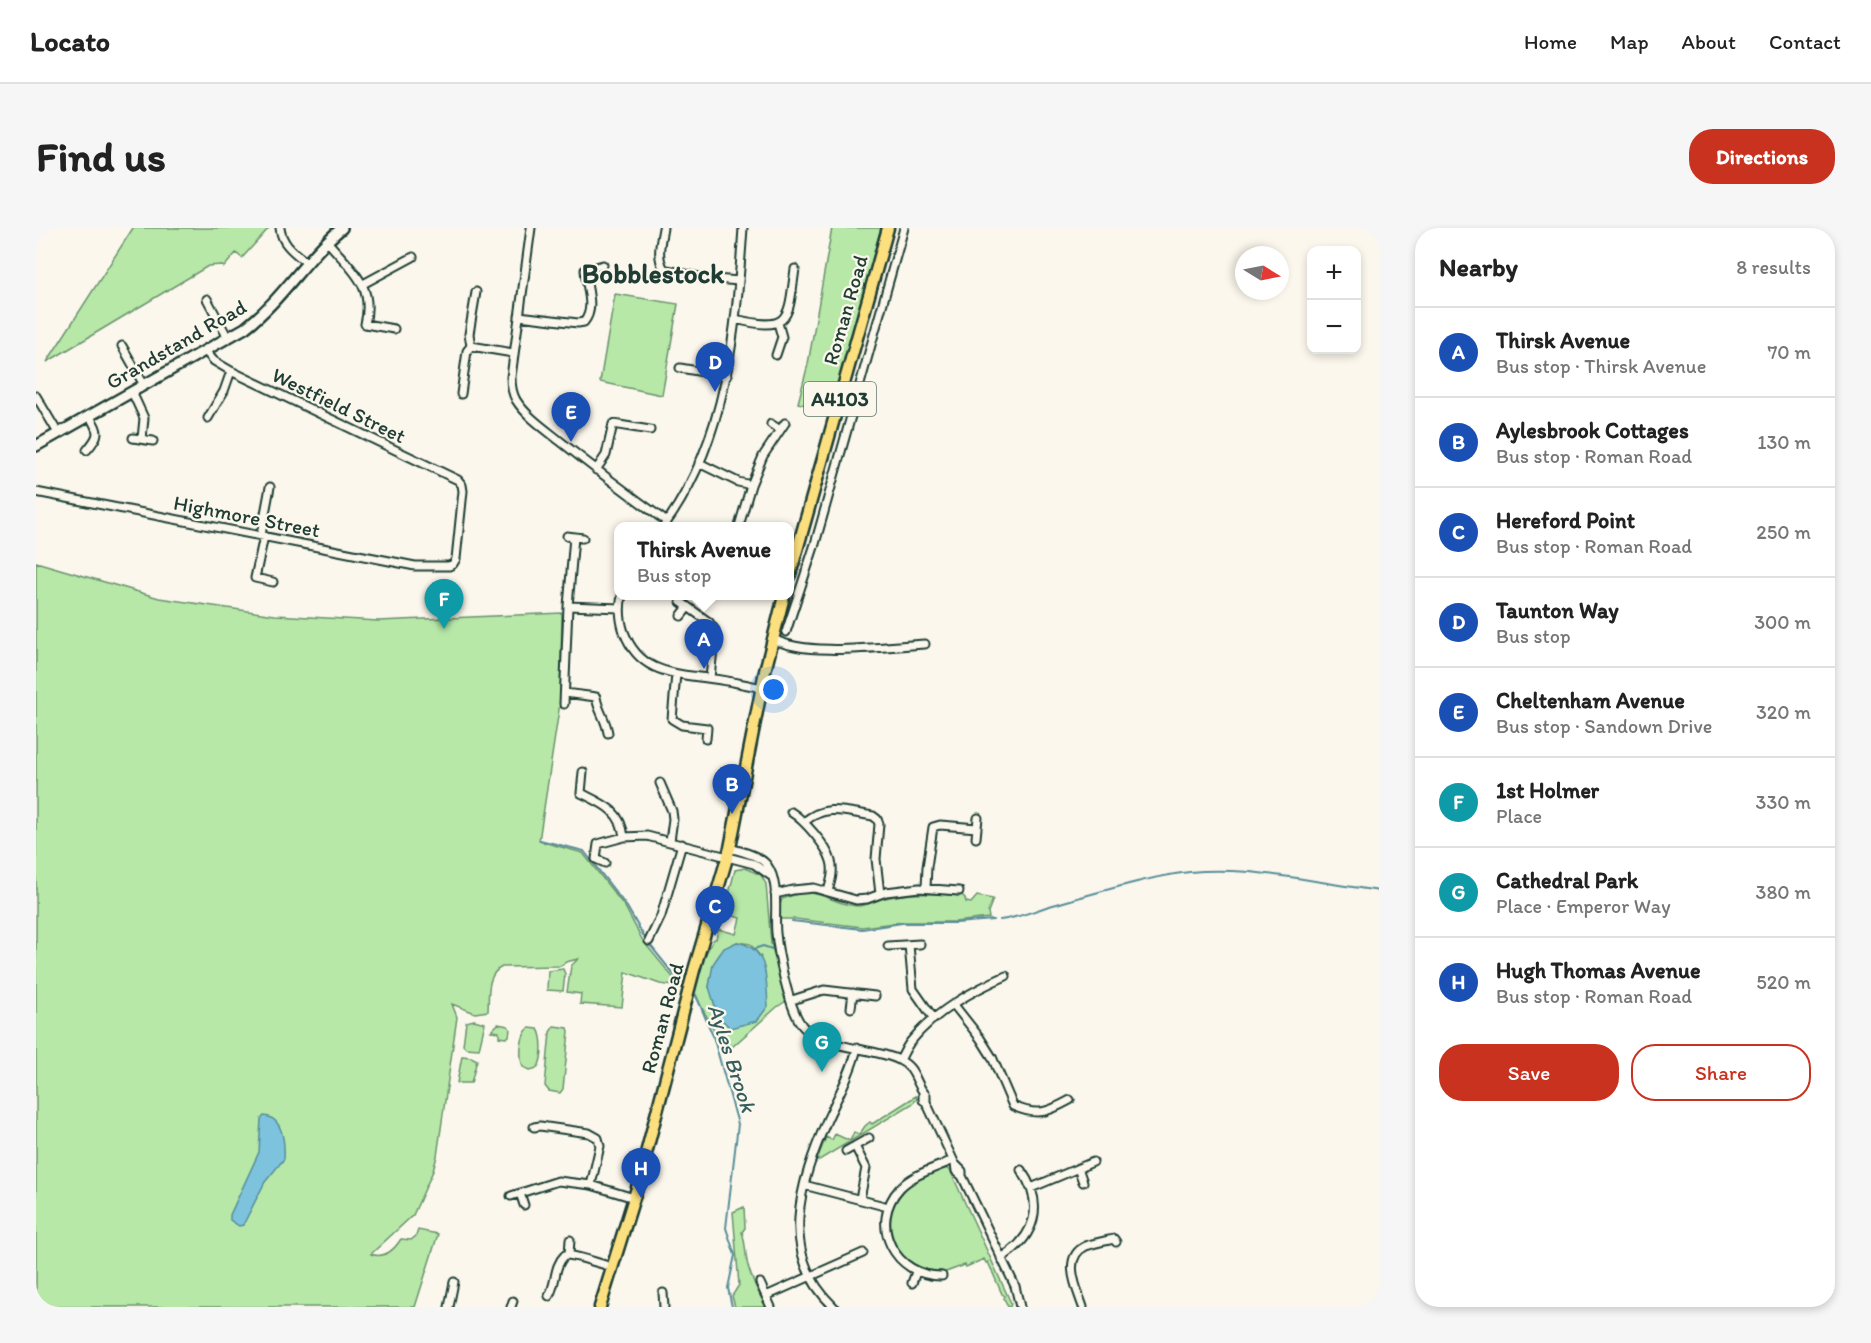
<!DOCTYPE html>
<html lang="en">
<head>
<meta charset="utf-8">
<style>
  :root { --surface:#fff; --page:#f6f6f6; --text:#222; --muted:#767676; --line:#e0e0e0; --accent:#c8321e }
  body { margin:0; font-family:Itim,sans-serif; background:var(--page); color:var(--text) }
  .controls { position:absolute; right:18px; top:18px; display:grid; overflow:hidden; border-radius:12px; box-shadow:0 3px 9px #0003 }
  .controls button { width:54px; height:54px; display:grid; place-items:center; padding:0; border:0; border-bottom:2px solid var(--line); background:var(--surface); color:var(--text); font:30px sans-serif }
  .compass { position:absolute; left:1199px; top:18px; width:54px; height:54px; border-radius:50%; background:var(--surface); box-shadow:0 3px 9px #0003; rotate:100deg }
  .you { position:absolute; left:738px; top:462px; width:21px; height:21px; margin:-15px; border:4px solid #fff; border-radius:50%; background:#1a73e8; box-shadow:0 0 0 9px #1a73e833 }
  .badge { display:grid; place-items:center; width:39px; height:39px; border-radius:50%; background:var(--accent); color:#fff; font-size:20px; font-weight:700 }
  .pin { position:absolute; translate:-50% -50px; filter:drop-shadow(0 2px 3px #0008) }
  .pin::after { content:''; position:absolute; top:32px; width:21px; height:18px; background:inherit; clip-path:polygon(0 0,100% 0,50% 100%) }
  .popup { position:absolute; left:578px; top:294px; width:180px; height:78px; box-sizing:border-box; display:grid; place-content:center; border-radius:12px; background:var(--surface); filter:drop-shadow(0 2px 4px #0005); font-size:20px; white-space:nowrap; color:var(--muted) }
  .popup b { font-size:22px; color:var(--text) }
  .popup::after { content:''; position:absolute; left:50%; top:100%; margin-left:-12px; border:12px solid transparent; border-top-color:var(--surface) }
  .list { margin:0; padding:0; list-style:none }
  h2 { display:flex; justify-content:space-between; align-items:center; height:78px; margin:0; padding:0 24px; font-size:26px }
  h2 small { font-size:20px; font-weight:400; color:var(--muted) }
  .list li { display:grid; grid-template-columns:39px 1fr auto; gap:18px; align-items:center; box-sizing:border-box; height:90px; padding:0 24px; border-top:2px solid var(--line) }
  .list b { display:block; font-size:22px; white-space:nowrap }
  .list p { margin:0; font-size:20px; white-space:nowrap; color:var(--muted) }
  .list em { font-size:20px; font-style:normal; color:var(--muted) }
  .actions { display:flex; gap:12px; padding:18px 24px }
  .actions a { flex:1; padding:14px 0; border:2px solid var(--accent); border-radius:24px; text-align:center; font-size:21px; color:var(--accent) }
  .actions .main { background:var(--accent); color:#fff }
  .map { position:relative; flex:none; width:1343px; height:1079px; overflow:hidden; border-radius:24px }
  header { display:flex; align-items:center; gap:36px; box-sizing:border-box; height:84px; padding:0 30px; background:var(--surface); border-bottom:2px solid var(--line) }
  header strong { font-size:28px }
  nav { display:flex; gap:33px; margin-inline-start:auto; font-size:21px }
  .intro { display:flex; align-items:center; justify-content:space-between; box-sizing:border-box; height:144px; padding:0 36px }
  h1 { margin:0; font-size:42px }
  .button { padding:15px 27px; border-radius:24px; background:var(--accent); color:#fff; font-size:21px; font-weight:700 }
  main { display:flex; gap:36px; padding:0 36px }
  aside { flex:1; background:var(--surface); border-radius:24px; box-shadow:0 3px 9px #0003 }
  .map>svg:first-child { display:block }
  .green { fill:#b7e8a8; stroke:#6b926e; stroke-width:1.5; fill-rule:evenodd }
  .water { fill:#7dc3dd; stroke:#578d99; stroke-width:1.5 }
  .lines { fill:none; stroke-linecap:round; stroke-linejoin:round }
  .stream { stroke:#578d99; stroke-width:2 }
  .street-casing { stroke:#1f3d34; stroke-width:11 }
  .secondary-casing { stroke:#1f3d34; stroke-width:14 }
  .primary-casing { stroke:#1f3d34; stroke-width:15 }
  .street { stroke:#fbf7ec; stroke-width:7 }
  .secondary { stroke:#fbf7ec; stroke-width:9 }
  .primary { stroke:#fce080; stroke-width:10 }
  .labels { text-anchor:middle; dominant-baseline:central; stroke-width:4.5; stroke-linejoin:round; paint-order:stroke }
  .shield { fill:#fbf7ec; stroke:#61756b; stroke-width:1.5 }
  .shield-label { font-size:20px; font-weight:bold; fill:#1f3d34 }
  .street-label { font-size:21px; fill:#1f3d34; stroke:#fbf7ec }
  .water-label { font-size:22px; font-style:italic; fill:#365e5e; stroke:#fbf7ec }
  .district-label { font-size:27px; font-weight:bold; fill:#1f3d34; stroke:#fbf7ec }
</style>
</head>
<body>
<header>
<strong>Locato</strong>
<nav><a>Home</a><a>Map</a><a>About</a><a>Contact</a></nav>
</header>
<div class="intro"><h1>Find us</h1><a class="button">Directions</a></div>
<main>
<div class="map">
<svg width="1343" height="1079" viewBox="0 0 1343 1079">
  <rect width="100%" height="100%" fill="#fbf7ec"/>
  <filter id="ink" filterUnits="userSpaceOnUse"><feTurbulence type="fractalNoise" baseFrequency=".0167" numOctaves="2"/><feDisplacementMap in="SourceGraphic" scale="12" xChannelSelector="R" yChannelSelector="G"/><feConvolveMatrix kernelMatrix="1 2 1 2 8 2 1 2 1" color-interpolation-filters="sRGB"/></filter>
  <g filter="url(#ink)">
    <path class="green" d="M97,0H233L206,30L200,25L188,39L185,37L172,38L11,134Z
      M796,0H845L798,173L780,180L762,175L772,136Z
      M579,66L642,76L626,167L564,154Z
      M0,334L123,370L239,387L342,393L526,385L524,475L503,613L547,625L589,679L607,713L645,759L624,756L590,744L586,779L544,776L545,766L531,764L535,738L542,731L530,734L524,738L466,739C450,746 453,768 452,783L439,785L416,776L421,789L401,928L397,943L377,987L335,1026C348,1031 358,1022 365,1011L375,1012L380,1008L382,1002L402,1006L379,1079H0Z
      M709,640L725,647L730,656L735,715L750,773L741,779L696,819L678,802L658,765L666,732L678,711H680L682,701L700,706L704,690L688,685L699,642ZM701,714L714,716L725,729L673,759C677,736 679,724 701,714Z
      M764,665C790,663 800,678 823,678C832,677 840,672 849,670C874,664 899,665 924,668L925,666L929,670L930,674L935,675L941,668L957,671L952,684L953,690L919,694H867L826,699L759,691H744V677L746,671Z
      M527,741L529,746L527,763L511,762L512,743Z
      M438,792L449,795L443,821L430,820L427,817L430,794Z
      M462,796L472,798L474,801L473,808L470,810L463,809V804L455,803Z
      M518,798L532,800L533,803L527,861L524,865L513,863L509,858L514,804Z
      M493,800L502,801C507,809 507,828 503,837C501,841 498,841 494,842L487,839C483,829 484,807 493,800Z
      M426,828L435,829L441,832L435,855H421Z
      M880,868L881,871L876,876L780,934L790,909L796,912L799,906L814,913L818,904L823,907L829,898L834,894L836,896Z
      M909,940L914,942L975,1075L974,1079H972L968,1070L969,1068L966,1066L952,1034L950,1035L948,1031L930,1039L929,1037L907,1045L906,1043C865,1045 839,999 865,966C875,953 895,947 909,940Z
      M708,979L709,1000L706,1004C710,1015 709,1027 712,1038C716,1052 723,1066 730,1079H699L696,1068L703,1057L697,984Z"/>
    <path class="water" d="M701,714C733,720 730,751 732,778L721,793L694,800L682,788L673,759L677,736L688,720Z
      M228,888C247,889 249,915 248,931L229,954L207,997L203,998L194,992V987L223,924L225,891Z"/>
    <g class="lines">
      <path class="stream" d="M504,612L548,623L591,679L610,712L643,753
        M964,692C983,690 999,682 1017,677C1053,667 1091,655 1128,648C1198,633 1273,654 1343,663
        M756,693L826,701L866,695H920L957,692
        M718,721L727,718L736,721
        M660,767L677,808L702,896L690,1000L699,1027L692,1060L696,1079"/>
      <defs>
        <path id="street" d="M244,0C246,17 259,25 271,35
          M495,0L475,149C475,157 476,165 480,172C490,188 509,201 524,213C559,241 595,268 631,294
          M627,0C625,13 620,29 628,41L668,50L703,53
          M291,13C314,41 339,56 329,96L358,101
          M327,56L377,29
          M171,71L192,110
          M483,88L542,95L548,94C560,80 550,59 549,42L567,37
          M699,91C756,105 752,90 759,41
          M86,118L108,157
          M435,118L477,125
          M740,127L746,109L742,95
          M644,140L691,148
          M96,164L108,190L106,211
          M425,166L431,123L435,118L433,106L440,64
          M0,168L22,205
          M172,190L188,163L195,143
          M735,196L744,202
          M97,210L117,213
          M51,222C65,206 63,204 53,187
          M663,235L702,254L715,257L727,228L749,195
          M560,242L570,227L577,196L614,202
          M0,264L379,338H413L417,336L420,331L427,263L426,257L422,252L195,143L178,133L169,123
          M628,298C691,212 700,103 707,0
          M703,298L715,257
          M225,307L234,259
          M228,308L219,350L237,354
          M531,308L547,310
          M586,368C583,380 584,392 588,404C603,444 634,445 671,450C689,452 708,456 726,460
          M645,374L673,394L679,402L674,450
          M532,378L584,380
          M645,388L652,379
          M750,404L779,316L868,0
          M736,410C768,430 850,418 889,416
          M640,446L636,491L646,497L671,500L670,511
          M529,465L560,469C562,483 570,491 572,505
          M528,476L532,378L538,309
          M547,544L545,565C567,576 585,582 588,609
          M624,555L636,583L637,591L634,613
          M755,584C768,592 791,618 795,633C798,643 795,653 792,663
          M768,594C790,575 810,584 837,588L841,591L843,596L840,631L844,666
          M940,610L942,590
          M694,620C706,624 723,627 731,637C744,655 738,684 740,705C742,727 752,774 763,793C779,822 835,818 863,832C881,840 879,857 890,867V874
          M569,635L560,631L562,616L588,609L611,608L718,636L735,648
          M890,660L891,639L897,599L904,597L941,600
          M739,666L757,662L778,660L820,672L831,671L850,664L883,660L923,663
          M613,713L625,688L646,616
          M873,717L877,761L898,791
          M852,718L884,716
          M756,772L788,762L839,768
          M918,777L944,810L956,829L977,878C1002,889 1012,884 1034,872
          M815,780L817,765
          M864,832C868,825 871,817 876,812C899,784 937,762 970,748
          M887,865V872L890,874L919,936L920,943L926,948
          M498,899L504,898L553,905L562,910L564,918L555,957
          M819,918L830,940L824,971
          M810,923L833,910
          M919,936L926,943V948L979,1058L984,1079
          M1042,940L1047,954
          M768,957L852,979
          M995,960L1057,934
          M484,965L488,977
          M475,968L522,953L555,957L598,970
          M533,1026L534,1012
          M965,1030C1000,1009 1009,976 985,942
          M906,1048C859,1049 831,996 864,960C877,946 900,940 917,932
          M724,1055L735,1079
          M876,1055L880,1044
          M627,1065L628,1079
          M513,1068C521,1054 517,1039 529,1027C537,1026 565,1036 576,1039
          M730,1068L827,1025
          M413,1079L418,1054
          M475,1079L477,1073
          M798,1079C741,1025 764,955 791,892C802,868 815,845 821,820
          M1047,1079C1041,1061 1025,1029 1050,1018C1058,1015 1069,1013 1078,1011L1080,1014"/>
        <path id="secondary" d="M0,218L209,100C248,70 269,30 306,0"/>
        <path id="primary" d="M754,347L852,0
          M564,1079L601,960L658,742L694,620L729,443L748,368"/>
      </defs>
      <use href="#street" class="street-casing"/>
      <use href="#secondary" class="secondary-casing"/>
      <use href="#primary" class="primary-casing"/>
      <use href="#street" class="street"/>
      <use href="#secondary" class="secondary"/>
      <use href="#primary" class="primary"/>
    </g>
  </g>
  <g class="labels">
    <rect class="shield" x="768" y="154" width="72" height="34" rx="4.5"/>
    <g class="shield-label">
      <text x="804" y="171">A4103</text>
    </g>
    <g class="street-label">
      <text transform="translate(809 82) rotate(-74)">Roman Road</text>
      <text transform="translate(140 116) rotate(-30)">Grandstand Road</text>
      <text transform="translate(303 177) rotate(26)">Westfield Street</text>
      <text transform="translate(211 288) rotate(11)">Highmore Street</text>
      <text transform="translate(626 790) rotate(-75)">Roman Road</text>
    </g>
    <g class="water-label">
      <text transform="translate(696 830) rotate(72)">Ayles Brook</text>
    </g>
    <g class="district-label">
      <text x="617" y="45">Bobblestock</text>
    </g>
  </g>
</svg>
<div class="controls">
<button>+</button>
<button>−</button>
</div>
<svg class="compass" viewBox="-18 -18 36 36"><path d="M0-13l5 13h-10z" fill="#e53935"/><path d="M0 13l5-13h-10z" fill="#767676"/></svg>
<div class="you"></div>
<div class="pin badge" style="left:668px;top:441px;background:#1a4fb4">A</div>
<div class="popup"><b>Thirsk Avenue</b>Bus stop</div>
<div class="pin badge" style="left:696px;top:586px;background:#1a4fb4">B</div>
<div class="pin badge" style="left:679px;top:708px;background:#1a4fb4">C</div>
<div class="pin badge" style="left:679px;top:164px;background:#1a4fb4">D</div>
<div class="pin badge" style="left:535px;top:214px;background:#1a4fb4">E</div>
<div class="pin badge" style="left:408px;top:401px;background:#0f9aa8">F</div>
<div class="pin badge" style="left:786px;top:844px;background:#0f9aa8">G</div>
<div class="pin badge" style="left:605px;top:970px;background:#1a4fb4">H</div>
</div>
<aside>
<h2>Nearby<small>8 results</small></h2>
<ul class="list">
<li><span class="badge" style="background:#1a4fb4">A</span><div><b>Thirsk Avenue</b><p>Bus stop · Thirsk Avenue</p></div><em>70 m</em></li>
<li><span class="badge" style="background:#1a4fb4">B</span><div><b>Aylesbrook Cottages</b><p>Bus stop · Roman Road</p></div><em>130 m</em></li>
<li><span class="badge" style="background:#1a4fb4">C</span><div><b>Hereford Point</b><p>Bus stop · Roman Road</p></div><em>250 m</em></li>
<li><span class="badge" style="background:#1a4fb4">D</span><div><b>Taunton Way</b><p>Bus stop</p></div><em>300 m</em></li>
<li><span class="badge" style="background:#1a4fb4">E</span><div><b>Cheltenham Avenue</b><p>Bus stop · Sandown Drive</p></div><em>320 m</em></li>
<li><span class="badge" style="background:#0f9aa8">F</span><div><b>1st Holmer</b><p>Place</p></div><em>330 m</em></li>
<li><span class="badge" style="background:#0f9aa8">G</span><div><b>Cathedral Park</b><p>Place · Emperor Way</p></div><em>380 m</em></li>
<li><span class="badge" style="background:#1a4fb4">H</span><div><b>Hugh Thomas Avenue</b><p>Bus stop · Roman Road</p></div><em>520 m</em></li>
</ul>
<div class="actions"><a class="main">Save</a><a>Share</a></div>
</aside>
</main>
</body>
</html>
